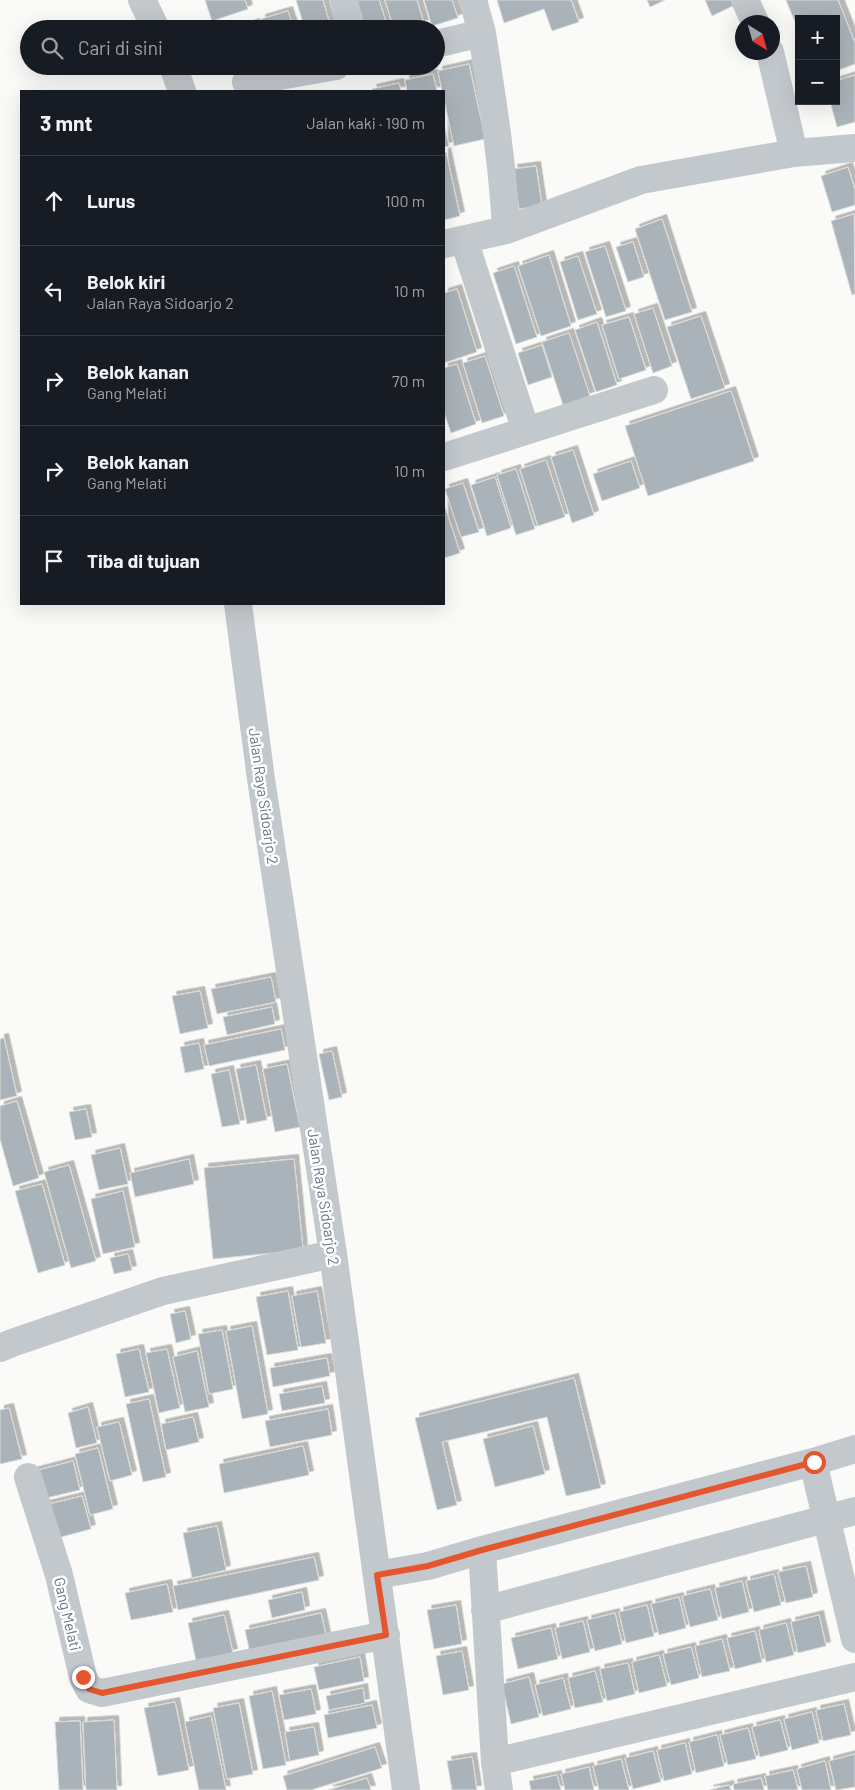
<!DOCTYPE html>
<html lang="id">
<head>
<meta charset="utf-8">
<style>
  :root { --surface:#171b24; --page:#242831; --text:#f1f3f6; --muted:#9ea1a6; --line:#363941 }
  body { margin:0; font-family:Barlow,sans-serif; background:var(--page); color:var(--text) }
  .controls { position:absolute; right:15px; top:15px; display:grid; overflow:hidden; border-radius:0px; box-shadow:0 5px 20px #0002 }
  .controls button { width:45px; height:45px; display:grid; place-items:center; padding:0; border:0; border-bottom:1px solid var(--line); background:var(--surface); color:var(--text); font:25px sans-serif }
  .compass { position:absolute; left:735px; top:15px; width:45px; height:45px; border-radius:50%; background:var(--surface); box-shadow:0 5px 20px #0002; rotate:143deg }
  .stop { position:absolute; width:15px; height:15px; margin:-11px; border:4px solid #e4572e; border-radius:50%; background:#fff }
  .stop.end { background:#e4572e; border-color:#fff; box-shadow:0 1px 5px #0008 }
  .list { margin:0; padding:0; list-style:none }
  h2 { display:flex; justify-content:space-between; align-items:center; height:65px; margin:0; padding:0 20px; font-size:21px }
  h2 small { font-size:16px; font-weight:400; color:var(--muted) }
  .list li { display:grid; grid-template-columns:32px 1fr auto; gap:15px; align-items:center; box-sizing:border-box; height:90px; padding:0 20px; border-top:1px solid var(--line) }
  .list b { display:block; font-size:19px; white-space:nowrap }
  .list p { margin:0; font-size:16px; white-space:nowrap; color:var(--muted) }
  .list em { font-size:16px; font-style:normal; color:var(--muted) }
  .icon { flex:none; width:28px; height:28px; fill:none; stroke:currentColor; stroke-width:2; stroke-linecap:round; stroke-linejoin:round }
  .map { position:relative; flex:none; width:855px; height:1790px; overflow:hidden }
  .search { position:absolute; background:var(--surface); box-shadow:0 5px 20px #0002; left:20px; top:20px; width:425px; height:55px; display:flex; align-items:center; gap:12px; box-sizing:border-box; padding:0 18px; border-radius:28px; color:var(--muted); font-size:19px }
  .panel { position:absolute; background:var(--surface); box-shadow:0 5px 20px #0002; left:20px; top:90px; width:425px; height:515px; border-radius:0px }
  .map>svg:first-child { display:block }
  .building { fill:#aab3b9; stroke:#dcdcda; filter:url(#shadow) }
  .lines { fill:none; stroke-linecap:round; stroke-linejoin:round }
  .minor { stroke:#c3c8cc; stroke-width:28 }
  .route { stroke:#e4572e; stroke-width:6 }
  .labels { text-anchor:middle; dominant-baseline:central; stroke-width:5; stroke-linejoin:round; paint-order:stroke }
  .street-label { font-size:15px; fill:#657683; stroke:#fff }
</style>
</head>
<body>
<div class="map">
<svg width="855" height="1790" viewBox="0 0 855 1790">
  <defs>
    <filter id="shadow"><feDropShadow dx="4.5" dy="-4.5" stdDeviation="0" flood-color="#0004"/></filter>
  </defs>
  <rect width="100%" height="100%" fill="#fafaf8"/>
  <path class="building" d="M205,0H245L248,9L212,21Z
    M296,0H323L331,29H305Z
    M357,0H379L388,29H365Z
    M385,0H417L424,24L408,29H394Z
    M424,0H452L458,18L432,26Z
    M497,0H571L579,22L552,31L544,9L504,23Z
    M647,0H665L650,7Z
    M705,0H733L735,5L712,16Z
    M786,0H838L855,43V64L836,71V19H799V32Z
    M288,11L294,29H264L261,19Z
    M255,23L256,29H237Z
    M469,64L485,139L454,146L444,99V91H442L438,71Z
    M234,66H260L236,74Z
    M433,74L437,91H407L405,80Z
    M855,75V122L837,127L830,101H836V81Z
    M399,83L401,91H373L372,89Z
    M444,124L449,146L444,147Z
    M446,152L460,216L444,220V153Z
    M536,166L542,206L519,209L513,169Z
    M848,167L855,190V205L832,212L821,176Z
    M854,214L855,294L852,295L831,221Z
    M662,219L692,312L665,320L635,229Z
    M633,242L644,277L628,282L616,247Z
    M605,246L626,311L606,317L585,252Z
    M549,255L571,326L541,336L518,266Z
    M578,256L597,314L578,320L560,262Z
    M514,266L537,337L516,344L493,273Z
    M457,289L477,352L444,363V293Z
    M653,308L672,366L653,373L634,314Z
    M701,316L725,388L691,399L667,327Z
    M629,317L646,370L619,379L602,325Z
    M597,322L617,385L596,392L575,330Z
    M569,333L590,396L563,405L542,342Z
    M542,345L552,377L528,385L518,353Z
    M485,356L504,416L482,423L463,363Z
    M457,364L476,424L451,433L444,412V368Z
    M731,391L754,461L648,496L625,426Z
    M573,450L594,515L572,523L551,457Z
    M546,460L565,517L538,526L520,469Z
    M631,461L640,488L602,501L593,474Z
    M516,469L535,529L516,535L497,475Z
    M495,477L511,528L487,536L471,485Z
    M463,483L479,532L461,537L445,489Z
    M444,504L460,553L444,558Z
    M271,977L276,1002L217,1014L211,989Z
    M200,991L208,1028L180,1034L172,996Z
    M272,1007L275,1024L227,1035L223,1017Z
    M281,1029L285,1050L209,1066L204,1045Z
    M4,1038L17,1096L0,1100V1039Z
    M199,1043L204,1069L185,1073L180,1047Z
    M332,1051L342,1097L329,1100L319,1054Z
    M287,1064L300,1127L275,1132L263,1069Z
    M256,1065L267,1120L247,1124L236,1069Z
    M229,1070L240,1124L222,1127L211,1074Z
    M17,1101L39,1178L13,1186L0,1139V1106Z
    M86,1109L92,1137L75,1140L69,1112Z
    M120,1148L128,1184L99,1190L91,1155Z
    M189,1159L194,1184L135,1197L130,1173Z
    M294,1159L303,1250L213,1259L204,1168Z
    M69,1165L96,1261L71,1268L44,1172Z
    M42,1184L65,1265L38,1273L15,1191Z
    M123,1191L135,1247L103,1254L91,1199Z
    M128,1254L132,1270L114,1274L110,1258Z
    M288,1291L298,1350L267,1355L256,1297Z
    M317,1291L326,1343L301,1347L292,1296Z
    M185,1311L191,1339L176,1343L170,1314Z
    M252,1326L268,1414L242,1419L226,1331Z
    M222,1330L233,1389L209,1394L198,1334Z
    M139,1349L149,1392L125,1397L116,1354Z
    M167,1349L180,1408L159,1413L146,1353Z
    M197,1351L209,1407L185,1412L173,1357Z
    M327,1358L330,1376L273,1387L270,1368Z
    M574,1378L601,1488L566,1496L547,1417L442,1442L457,1505L437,1510L415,1418Z
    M322,1386L325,1403L282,1411L279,1394Z
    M149,1399L166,1477L143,1482L126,1404Z
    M88,1407L97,1443L76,1448L68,1413Z
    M9,1408L22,1459L0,1464V1410Z
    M328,1409L332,1435L270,1447L265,1421Z
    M193,1417L199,1442L166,1450L161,1424Z
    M119,1422L132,1475L110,1481L97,1427Z
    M533,1426L545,1474L495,1487L483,1439Z
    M303,1446L309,1475L224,1493L219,1464Z
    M98,1448L113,1509L90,1515L75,1454Z
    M73,1461L80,1490L38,1500L31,1472Z
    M82,1496L91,1529L50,1540L41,1506Z
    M217,1526L226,1570L192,1578L183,1533Z
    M314,1557L319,1580L178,1610L173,1586Z
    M806,1566L813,1597L786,1603L778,1572Z
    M774,1574L781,1605L754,1612L746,1581Z
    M742,1581L749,1612L722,1619L715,1588Z
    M167,1584L173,1612L131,1620L125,1593Z
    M710,1589L718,1620L690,1627L682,1596Z
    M302,1592L305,1610L272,1618L268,1600Z
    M679,1597L686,1628L659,1635L651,1604Z
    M456,1605L462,1644L434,1649L427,1610Z
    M647,1605L654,1636L626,1643L619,1612Z
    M321,1613L327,1641L251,1658L245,1630Z
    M615,1613L622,1644L595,1651L587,1620Z
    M224,1615L233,1653L196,1661L188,1623Z
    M819,1615L826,1646L798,1653L791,1622Z
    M583,1621L590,1652L562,1659L555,1628Z
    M786,1623L794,1655L766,1662L759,1630Z
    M551,1628L558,1659L518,1669L511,1638Z
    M755,1631L762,1662L735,1669L727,1638Z
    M722,1639L730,1671L702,1677L695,1646Z
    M691,1647L699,1678L671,1685L663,1654Z
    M462,1651L469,1690L443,1695L436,1656Z
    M659,1655L667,1686L639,1693L632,1662Z
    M360,1657L364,1681L319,1690L314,1667Z
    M628,1663L635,1694L607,1701L600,1669Z
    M595,1671L603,1702L575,1708L568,1678Z
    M529,1677L539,1717L511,1724L502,1684Z
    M563,1678L571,1709L543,1716L535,1685Z
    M363,1688L365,1703L329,1710L326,1696Z
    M311,1689L316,1714L284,1720L279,1695Z
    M272,1691L286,1765L263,1769L249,1696Z
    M175,1702L189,1770L158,1776L144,1708Z
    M239,1703L253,1774L227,1779L213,1708Z
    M844,1704L851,1735L823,1741L816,1710Z
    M372,1705L377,1728L328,1738L324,1715Z
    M812,1712L819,1743L792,1750L784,1719Z
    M211,1716L226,1790H199L185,1722Z
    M114,1720L117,1790H86L83,1722Z
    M780,1720L788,1750L760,1757L752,1727Z
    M80,1721L83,1790H59L55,1722Z
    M314,1727L319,1755L290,1761L285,1732Z
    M748,1728L756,1759L728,1765L720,1735Z
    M717,1735L724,1766L696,1773L689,1742Z
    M685,1743L692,1774L664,1781L657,1750Z
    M375,1747L382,1768L311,1790H287L283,1776Z
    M653,1751L661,1782L633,1789L625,1758Z
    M855,1754V1787L836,1790L829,1761Z
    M472,1757L477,1790H452L447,1761Z
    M621,1759L629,1790H599L593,1766Z
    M825,1761L831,1790H802L797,1769Z
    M589,1767L594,1790H565L561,1774Z
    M793,1770L798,1790H768L765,1776Z
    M557,1775L561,1790H531L529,1781Z
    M367,1778L371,1790H328Z
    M761,1778L764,1790H734L733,1784Z
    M729,1785L731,1790H709Z"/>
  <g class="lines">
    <path class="minor" d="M142,0L156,29
      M344,0L350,29
      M745,0L755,22
      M482,33C492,99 503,164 506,230
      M436,44L482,33L473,0
      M770,52L794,153
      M173,66L182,91
      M246,82L336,66
      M464,240L526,431
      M444,244L506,230L641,180L794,153L855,148
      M444,457L654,390
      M238,604L261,779L333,1254L406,1790
      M0,1348L12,1343L163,1291L333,1254
      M813,1462L855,1639
      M28,1477L59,1575L83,1677L89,1689L102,1693L386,1635
      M482,1550L495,1762L499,1790
      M377,1575L428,1566L482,1550L813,1462L855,1449
      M485,1610L855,1511
      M495,1762L855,1677"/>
  </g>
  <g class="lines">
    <path class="route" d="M83,1677L89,1689L102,1693L386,1635L377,1575L428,1566L482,1550L814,1462"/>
  </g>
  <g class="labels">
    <g class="street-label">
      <text transform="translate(264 796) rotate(82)">Jalan Raya Sidoarjo 2</text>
      <text transform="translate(324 1197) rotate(81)">Jalan Raya Sidoarjo 2</text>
      <text transform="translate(68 1614) rotate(77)">Gang Melati</text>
    </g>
  </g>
</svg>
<div class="controls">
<button>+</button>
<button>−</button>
</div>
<svg class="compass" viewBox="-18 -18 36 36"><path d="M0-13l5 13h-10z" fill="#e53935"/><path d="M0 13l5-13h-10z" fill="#9ea1a6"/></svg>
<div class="stop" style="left:814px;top:1462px"></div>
<div class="stop end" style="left:83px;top:1677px"></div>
<div class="search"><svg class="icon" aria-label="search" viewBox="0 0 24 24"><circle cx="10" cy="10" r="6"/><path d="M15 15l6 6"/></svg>Cari di sini</div>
<section class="panel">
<h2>3 mnt<small>Jalan kaki · 190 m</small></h2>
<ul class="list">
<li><svg class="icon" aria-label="ahead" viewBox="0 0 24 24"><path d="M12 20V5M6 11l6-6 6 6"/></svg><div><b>Lurus</b></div><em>100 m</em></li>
<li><svg class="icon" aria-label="left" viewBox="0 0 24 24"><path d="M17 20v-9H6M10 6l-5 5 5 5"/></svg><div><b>Belok kiri</b><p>Jalan Raya Sidoarjo 2</p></div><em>10 m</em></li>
<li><svg class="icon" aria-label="right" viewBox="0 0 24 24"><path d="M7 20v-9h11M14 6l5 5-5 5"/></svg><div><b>Belok kanan</b><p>Gang Melati</p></div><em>70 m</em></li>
<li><svg class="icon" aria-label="right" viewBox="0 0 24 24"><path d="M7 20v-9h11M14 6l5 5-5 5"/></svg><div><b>Belok kanan</b><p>Gang Melati</p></div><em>10 m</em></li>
<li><svg class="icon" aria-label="arrive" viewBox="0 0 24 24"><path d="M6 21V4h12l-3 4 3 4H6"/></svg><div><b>Tiba di tujuan</b></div></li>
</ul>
</section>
</div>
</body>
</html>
